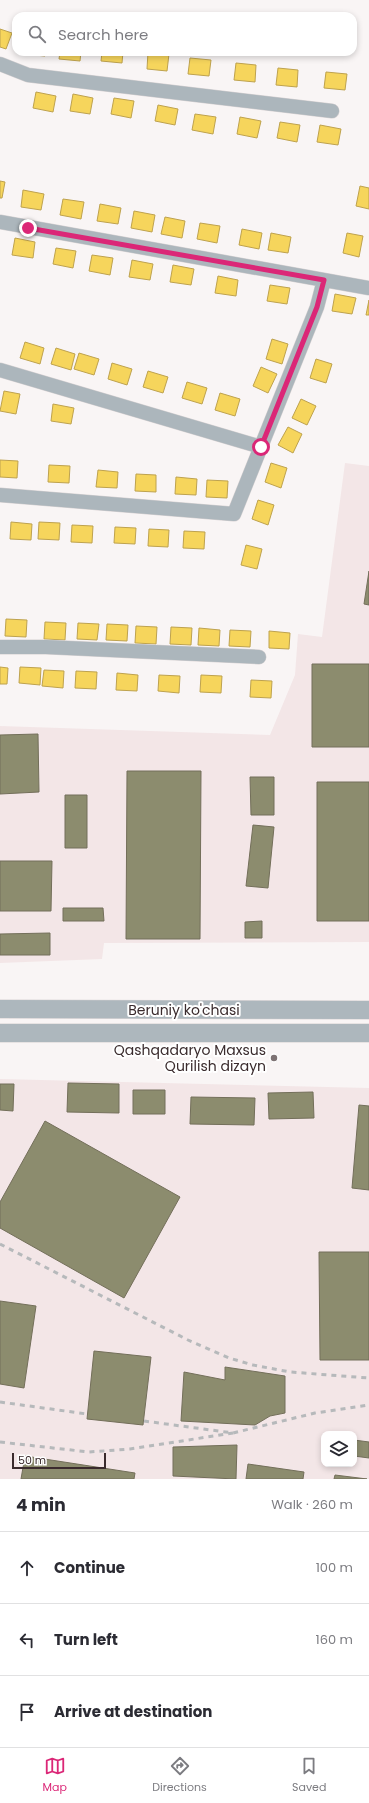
<!DOCTYPE html>
<html lang="en">
<head>
<meta charset="utf-8">
<style>
  :root { --surface:#fff; --page:#f2f2f3; --text:#2b2b33; --muted:#7c7c81; --line:#e1e1e2; --accent:#db2777 }
  body { margin:0; font-family:Poppins,sans-serif; background:var(--page); color:var(--text) }
  .controls { position:absolute; right:12px; bottom:12px; display:grid; overflow:hidden; border-radius:8px; box-shadow:0 2px 6px #0003 }
  .controls button { width:36px; height:36px; display:grid; place-items:center; padding:0; border:0; border-bottom:1px solid var(--line); background:var(--surface); color:var(--text); font:20px sans-serif }
  .scale { position:absolute; left:12px; bottom:10px; width:94px; box-sizing:border-box; padding-left:4px; border:2px solid #3a2b2d; border-top:0; font-size:11px; line-height:14px; white-space:nowrap; color:#3a2b2d; -webkit-text-stroke:3px #fff; paint-order:stroke }
  .stop { position:absolute; width:12px; height:12px; margin:-9px; border:3px solid #db2777; border-radius:50%; background:#fff }
  .stop.end { background:#db2777; border-color:#fff; box-shadow:0 1px 4px #0008 }
  .list { margin:0; padding:0; list-style:none }
  h2 { display:flex; justify-content:space-between; align-items:center; height:52px; margin:0; padding:0 16px; font-size:17px }
  h2 small { font-size:13px; font-weight:400; color:var(--muted) }
  .list li { display:grid; grid-template-columns:26px 1fr auto; gap:12px; align-items:center; box-sizing:border-box; height:72px; padding:0 16px; border-top:1px solid var(--line) }
  .list b { display:block; font-size:15px; white-space:nowrap }
  .list em { font-size:13px; font-style:normal; color:var(--muted) }
  .icon { flex:none; width:22px; height:22px; fill:none; stroke:currentColor; stroke-width:2; stroke-linecap:round; stroke-linejoin:round }
  .map { position:relative; flex:none; width:369px; height:1479px; overflow:hidden }
  .search { position:absolute; background:var(--surface); box-shadow:0 2px 6px #0003; left:12px; right:12px; top:12px; height:44px; display:flex; align-items:center; gap:10px; box-sizing:border-box; padding:0 14px; border-radius:12px; color:var(--muted); font-size:15px }
  .sheet { height:268px; background:var(--surface) }
  nav { display:flex; justify-content:space-around; align-items:center; box-sizing:border-box; height:56px; border-top:1px solid var(--line); background:var(--surface); font-size:11px; color:var(--muted) }
  nav a { display:grid; justify-items:center; gap:2px }
  nav .on { color:var(--accent) }
  .map>svg:first-child { display:block }
  .built { fill:#f3e6e7; fill-rule:evenodd }
  .homes { fill:#f6d55c; stroke:#bea24e }
  .industry { fill:#8c8c6e; stroke:#736f5a }
  .lines { fill:none; stroke-linecap:round; stroke-linejoin:round }
  .minor-casing { stroke:#d6d1d2; stroke-width:15 }
  .major-casing { stroke:#d6d1d2; stroke-width:19 }
  .minor { stroke:#acb6bc; stroke-width:14 }
  .major { stroke:#adb7bd; stroke-width:18 }
  .rail { stroke:#b6b9bb; stroke-width:3; stroke-dasharray:5 5; stroke-linecap:butt }
  .route { stroke:#db2777; stroke-width:5 }
  .poi-dot { fill:#7d7273; stroke:#fff; stroke-width:1.5 }
  .labels { text-anchor:middle; dominant-baseline:central; stroke-width:4; stroke-linejoin:round; paint-order:stroke }
  .street-label { font-size:14px; fill:#3a2b2d; stroke:#fff }
  .poi-label { font-size:14px; fill:#3a2b2d; stroke:#fff; text-anchor:end }
</style>
</head>
<body>
<div class="map">
<svg width="369" height="1479" viewBox="0 0 369 1479">
  <rect width="100%" height="100%" fill="#f9f5f5"/>
  <path class="built" d="M345,463L369,466V942L104,943L102,959L0,963V726L270,735L295,675L298,634L322,637Z
    M0,1079L369,1088V1479H0ZM324,1434H354V1464H324Z"/>
  <path class="homes" d="M0,29L12,33L6,49L0,47Z
    M25,52H45V56L24,54Z
    M60,52H81L80,61L59,59Z
    M102,52H123L122,63L101,61Z
    M148,52L169,54L167,71L147,69Z
    M190,58L211,60L209,76L188,74Z
    M236,63L256,65L255,82L234,80Z
    M278,68L298,70L297,87L276,85Z
    M326,72L347,74L345,90L324,88Z
    M36,92L56,96L53,112L33,108Z
    M73,94L93,98L90,114L70,111Z
    M114,98L134,101L131,118L111,114Z
    M158,105L178,109L175,125L155,121Z
    M195,114L216,117L213,134L192,130Z
    M240,117L261,121L257,138L237,134Z
    M280,122L300,125L297,142L277,138Z
    M320,125L341,129L338,145L317,142Z
    M0,181L5,182L2,198H0Z
    M360,186L369,188V209L356,206Z
    M23,190L44,194L41,210L21,207Z
    M63,199L84,202L81,219L60,215Z
    M100,204L121,208L118,224L97,221Z
    M134,211L155,215L152,232L131,228Z
    M165,217L185,221L182,238L161,234Z
    M200,223L220,226L217,243L197,239Z
    M242,229L262,233L259,249L239,245Z
    M271,233L291,237L288,253L268,250Z
    M347,233L363,236L359,257L343,253Z
    M15,238L35,242L33,258L12,255Z
    M56,248L76,251L73,268L53,264Z
    M92,255L113,258L110,275L89,271Z
    M132,260L153,264L150,280L129,277Z
    M173,265L194,269L191,285L170,282Z
    M218,276L238,280L236,296L215,293Z
    M270,285L290,288L287,304L267,301Z
    M335,294L356,298L352,314L332,311Z
    M369,300V315H366Z
    M272,339L288,344L282,364L266,359Z
    M25,342L44,348L40,364L20,358Z
    M56,348L75,354L71,370L51,364Z
    M79,353L99,359L94,375L74,369Z
    M316,359L332,364L326,383L310,378Z
    M112,363L132,369L127,385L108,379Z
    M261,367L277,374L268,393L253,386Z
    M148,371L168,377L163,393L143,387Z
    M187,382L207,388L202,404L182,398Z
    M4,391L20,394L16,414L0,411Z
    M220,393L240,399L235,416L215,410Z
    M301,399L316,406L307,425L292,418Z
    M53,404L74,408L71,424L51,421Z
    M288,427L302,434L293,453L278,445Z
    M0,460L18,461L17,478L0,477Z
    M271,463L287,468L281,488L265,482Z
    M49,465L70,466L69,483L48,482Z
    M98,470L118,472L117,488L96,487Z
    M136,474L156,475V492L135,491Z
    M176,477L197,479L196,495L175,494Z
    M207,480L228,481L227,498L206,497Z
    M258,500L274,505L268,525L252,519Z
    M11,522L32,524L31,540L10,539Z
    M39,522L60,523L59,540L38,539Z
    M72,525L93,526L92,543L71,542Z
    M115,527L136,528L135,544L114,543Z
    M149,529L169,530L168,547L148,546Z
    M184,531L205,532L204,549L183,548Z
    M246,545L262,549L257,569L241,565Z
    M6,619L27,620L26,637L5,636Z
    M45,622L66,623L65,640L44,639Z
    M78,623L99,624L97,640L77,639Z
    M107,624L128,625L127,641L106,640Z
    M136,626L157,627L156,644L135,643Z
    M171,627L192,628L191,645L170,644Z
    M199,628L220,630L219,646L198,645Z
    M230,630L251,631L250,647L229,646Z
    M269,631L290,633L289,649L269,648Z
    M0,667L8,668L7,684H0Z
    M20,667L41,668L40,685L19,683Z
    M44,670L64,671L63,688L42,686Z
    M76,671L97,672L96,689L75,688Z
    M117,673L138,675L137,691L116,690Z
    M159,675L180,676L179,693L158,691Z
    M201,675L222,676L221,693L200,692Z
    M251,680L272,681L271,698L250,697Z"/>
  <path class="industry" d="M369,571V605L364,604Z
    M312,664H369V747H312Z
    M38,734L39,792L0,794V735Z
    M127,771H201L200,939H126Z
    M250,777H274V815H251Z
    M317,782H369V921H317Z
    M65,795H87V848H65Z
    M253,825L274,827L268,888L246,886Z
    M0,861H52L51,911H0Z
    M63,908H103L104,921H63Z
    M262,921V938H245V922Z
    M50,933V955H0V934Z
    M68,1083L119,1084V1113L67,1112Z
    M0,1084H14L13,1111L0,1110Z
    M133,1090H165V1114H133Z
    M313,1092L314,1118L269,1119L268,1093Z
    M191,1097L255,1098L254,1125L190,1124Z
    M359,1105L369,1106V1190L352,1188Z
    M45,1121L180,1197L124,1298L0,1228V1202Z
    M319,1252H369V1360H320Z
    M0,1301L36,1306L24,1388L0,1384Z
    M94,1351L151,1357L143,1425L87,1419Z
    M225,1367L285,1376V1413L270,1416L255,1425L181,1421L184,1372L225,1380Z
    M354,1440L369,1442V1458L354,1456Z
    M237,1445L236,1479L173,1476V1447Z
    M25,1456L135,1473L134,1479H21Z
    M248,1464L304,1472L303,1479H246Z
    M335,1475L367,1479H334Z"/>
  <g class="lines">
    <defs>
      <path id="minor" d="M0,64L28,75L332,111
        M0,222L369,288
        M0,370L261,447
        M0,495L234,514L317,307L324,280
        M0,647H46L259,657"/>
      <path id="major" d="M0,1009L369,1010
        M0,1033H369"/>
    </defs>
    <use href="#minor" class="minor-casing"/>
    <use href="#major" class="major-casing"/>
    <use href="#minor" class="minor"/>
    <use href="#major" class="major"/>
    <path class="rail" d="M0,1244L188,1340L229,1358L253,1365L290,1372L369,1378
      M0,1402L87,1414
      M144,1421L233,1433L315,1413L369,1405
      M0,1442L89,1452L130,1449L233,1433"/>
  </g>
  <g class="lines">
    <path class="route" d="M28,228L324,280L317,307L261,447"/>
  </g>
  <circle class="poi-dot" cx="274" cy="1058" r="4"/>
  <g class="labels">
    <g class="street-label">
      <text x="184" y="1010">Beruniy ko'chasi</text>
    </g>
    <g class="poi-label">
      <text x="266" y="1050">Qashqadaryo Maxsus<tspan x="266" dy="16">Qurilish dizayn</tspan></text>
    </g>
  </g>
</svg>
<div class="controls">
<button><svg class="icon" aria-label="layers" viewBox="0 0 24 24"><path d="M12 4l9 5-9 5-9-5zM3 14l9 5 9-5"/></svg></button>
</div>
<div class="scale">50 m</div>
<div class="stop" style="left:261px;top:447px"></div>
<div class="stop end" style="left:28px;top:228px"></div>
<div class="search"><svg class="icon" aria-label="search" viewBox="0 0 24 24"><circle cx="10" cy="10" r="6"/><path d="M15 15l6 6"/></svg>Search here</div>
</div>
<section class="sheet">
<h2>4 min<small>Walk · 260 m</small></h2>
<ul class="list">
<li><svg class="icon" aria-label="ahead" viewBox="0 0 24 24"><path d="M12 20V5M6 11l6-6 6 6"/></svg><div><b>Continue</b></div><em>100 m</em></li>
<li><svg class="icon" aria-label="left" viewBox="0 0 24 24"><path d="M17 20v-9H6M10 6l-5 5 5 5"/></svg><div><b>Turn left</b></div><em>160 m</em></li>
<li><svg class="icon" aria-label="arrive" viewBox="0 0 24 24"><path d="M6 21V4h12l-3 4 3 4H6"/></svg><div><b>Arrive at destination</b></div></li>
</ul>
</section>
<nav>
<a class="on"><svg class="icon" aria-label="map" viewBox="0 0 24 24"><path d="M3 6l6-2 6 2 6-2v14l-6 2-6-2-6 2zM9 4v14M15 6v14"/></svg>Map</a>
<a><svg class="icon" aria-label="directions" viewBox="0 0 24 24"><path d="M12 3l9 9-9 9-9-9zM9 14v-3h6M13 9l2 2-2 2"/></svg>Directions</a>
<a><svg class="icon" aria-label="saved" viewBox="0 0 24 24"><path d="M7 4h10v16l-5-4-5 4z"/></svg>Saved</a>
</nav>
</body>
</html>
